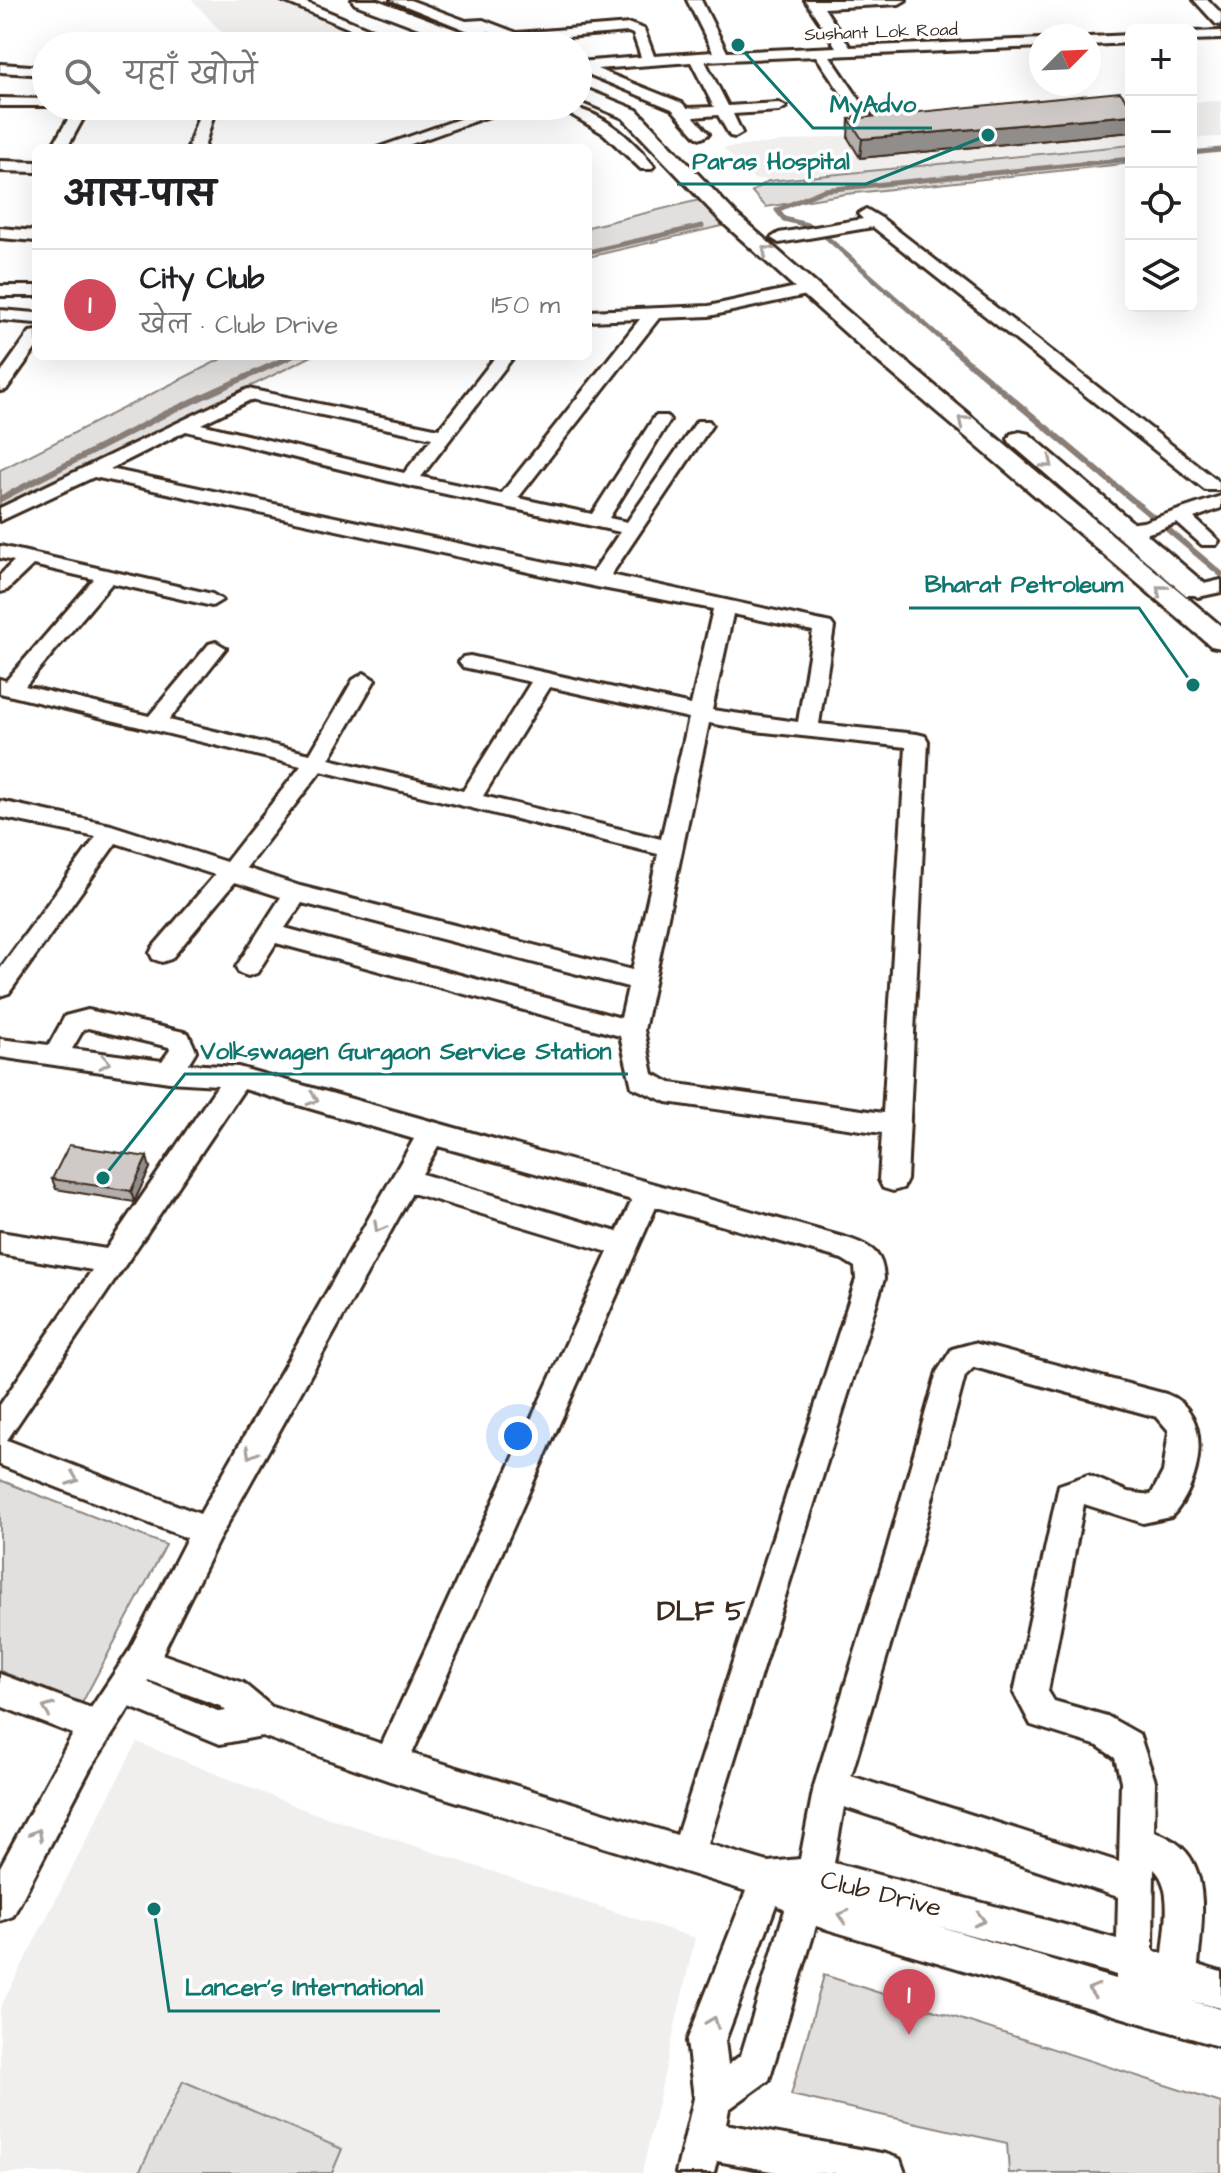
<!DOCTYPE html>
<html lang="hi">
<head>
<meta charset="utf-8">
<style>
  :root { --surface:#fff; --page:#f2f2f2; --text:#202124; --muted:#757577; --line:#e0e0e0; --accent:#d1495b }
  body { margin:0; font-family:"Architects Daughter","Playpen Sans Deva",sans-serif; background:var(--page); color:var(--text) }
  .controls { position:absolute; right:24px; top:24px; display:grid; overflow:hidden; border-radius:12px; box-shadow:0 8px 32px #0002 }
  .controls button { width:72px; height:72px; display:grid; place-items:center; padding:0; border:0; border-bottom:2px solid var(--line); background:var(--surface); color:var(--text); font:40px sans-serif }
  .compass { position:absolute; left:1029px; top:24px; width:72px; height:72px; border-radius:50%; background:var(--surface); box-shadow:0 8px 32px #0002; rotate:66deg }
  .you { position:absolute; left:518px; top:1436px; width:28px; height:28px; margin:-20px; border:6px solid #fff; border-radius:50%; background:#1a73e8; box-shadow:0 0 0 12px #1a73e833 }
  .badge { display:grid; place-items:center; width:52px; height:52px; border-radius:50%; background:var(--accent); color:#fff; font-size:26px; font-weight:700 }
  .pin { position:absolute; translate:-50% -66px; filter:drop-shadow(0 2px 4px #0008) }
  .pin::after { content:''; position:absolute; top:42px; width:28px; height:24px; background:inherit; clip-path:polygon(0 0,100% 0,50% 100%) }
  .list { margin:0; padding:0; list-style:none }
  h2 { display:flex; justify-content:space-between; align-items:center; height:104px; margin:0; padding:0 32px; font-size:34px }
  h2 small { font-size:26px; font-weight:400; color:var(--muted) }
  .list li { display:grid; grid-template-columns:52px 1fr auto; gap:24px; align-items:center; box-sizing:border-box; height:112px; padding:0 32px; border-top:2px solid var(--line) }
  .list b { display:block; font-size:30px; white-space:nowrap }
  .list p { margin:0; font-size:26px; white-space:nowrap; color:var(--muted) }
  .list em { font-size:26px; font-style:normal; color:var(--muted) }
  .icon { flex:none; width:44px; height:44px; fill:none; stroke:currentColor; stroke-width:2; stroke-linecap:round; stroke-linejoin:round }
  .map { position:relative; flex:none; width:1221px; height:2173px; overflow:hidden }
  .search { position:absolute; background:var(--surface); box-shadow:0 8px 32px #0002; left:32px; top:32px; width:560px; height:88px; display:flex; align-items:center; gap:20px; box-sizing:border-box; padding:0 28px; border-radius:44px; color:var(--muted); font-size:30px }
  .panel { position:absolute; background:var(--surface); box-shadow:0 8px 32px #0002; left:32px; top:144px; width:560px; height:216px; border-radius:12px }
  .map>svg:first-child { display:block }
  .built { fill:#f1efee }
  .green { fill:#e2e0de; stroke:#8e857e; stroke-width:2 }
  .lines { fill:none; stroke-linecap:round; stroke-linejoin:round }
  .stream-far1 { stroke:#887e77; stroke-width:5 }
  .stream { stroke:#887e77; stroke-width:6 }
  .minor-casing { stroke:#3b2a1e; stroke-width:6 }
  .major-casing { stroke:#3b2a1e; stroke-width:6 }
  .minor { fill:#fff; fill-rule:evenodd }
  .major { fill:#fff; fill-rule:evenodd }
  .wall { fill:#b2aeab; stroke:#3b2a1e; stroke-width:2 }
  .shaded-wall { fill:#918d8b; stroke:#3b2a1e; stroke-width:2 }
  .building { fill:#cfcac7; stroke:#3b2a1e; stroke-width:2 }
  .oneway { stroke:#a79f9a }
  .labels { text-anchor:middle; dominant-baseline:central; stroke-width:7; stroke-linejoin:round; paint-order:stroke }
  .far-street-label { font-size:18px; fill:#3b2a1e; stroke:#fff }
  .near-street-label { font-size:26px; fill:#3b2a1e; stroke:#fff }
  .near-neighbourhood-label { font-size:28px; font-weight:bold; fill:#3b2a1e; stroke:#fff }
  .leader { fill:none; stroke:#0f766e; stroke-width:3 }
  .callout-dot { fill:#0f766e; stroke:#fff; stroke-width:3 }
  .callout-label { font-size:24px; text-anchor:middle; font-weight:bold; fill:#0f766e; stroke:#fff; stroke-width:7; stroke-linejoin:round; paint-order:stroke }
</style>
</head>
<body>
<div class="map">
<svg width="1221" height="2173" viewBox="0 0 1221 2173">
  <rect width="100%" height="100%" fill="#fff"/>
  <filter id="ink" filterUnits="userSpaceOnUse"><feTurbulence type="fractalNoise" baseFrequency=".0125" numOctaves="2"/><feDisplacementMap in="SourceGraphic" scale="16" xChannelSelector="R" yChannelSelector="G"/><feConvolveMatrix kernelMatrix="1 2 1 2 8 2 1 2 1" color-interpolation-filters="sRGB"/></filter>
  <g filter="url(#ink)">
    <path class="built" d="M192,0H275L390,46H234Z
      M1221,101V137L1191,138V102Z
      M1131,106V144L755,180L723,148Z
      M137,1742L308,1811L695,1938L642,2173H0V2008Z"/>
    <path class="green" d="M1131,145V163L846,194L766,207L752,192L768,181Z
      M699,200L726,225L588,257V227Z
      M227,356H312L0,510V470Z
      M0,1480L166,1545L82,1703L0,1671Z
      M824,1975L1221,2103V2173H1009L1007,2143L791,2095Z
      M183,2081L342,2149L332,2173H139Z"/>
    <g class="lines">
      <path class="stream-far1" d="M1191,153L1221,150
        M588,252L702,226
        M953,349L815,227L784,219L777,210L824,190L1131,159"/>
      <path class="stream" d="M950,347L1221,574
        M0,499L167,413L292,356"/>
      <defs>
        <path id="minor" d="M281,0H300L410,46H391Z
          M391,0H410L466,21L483,20L517,33L630,24L644,29L654,56L713,52L687,0H701L727,52L836,47L805,0H906L899,4L824,8L850,47L1041,39V47L830,56L872,118L865,122L860,121L816,56L705,61L728,106L779,103L786,107L779,111L733,114L742,133L735,137L730,136L718,115L694,117L709,134L702,138L697,137L672,109L578,70V62L641,57L633,34L628,32L516,41L488,31L486,34H476ZM691,62L714,107L687,108L682,103L597,69Z
          M1194,0H1208L1221,13V25L1216,24Z
          M1221,31V39L1191,40V32Z
          M1131,35V43L1089,45V37Z
          M0,64L46,67V75L0,72Z
          M0,98L46,99V106H51H0Z
          M76,106H90L67,148H51Z
          M202,106H216L204,148H188Z
          M496,106H517L400,148H377Z
          M557,106C596,106 630,136 654,166L651,169H641L604,134Z
          M0,161L36,162V172L0,171Z
          M866,209L883,219L1219,482V490H1205L873,227L779,243L771,238L779,233L863,219L858,214Z
          M0,228L36,231V241L0,238Z
          M810,284L816,285L818,289L816,293L709,316L659,318L518,498L592,514L655,416H667L670,420L609,518L627,522L697,421H709L712,425L611,575L831,623L834,627L819,724L917,734L925,736L928,741L907,1180L903,1188L893,1191L883,1188L879,1180L882,1133L667,1102L632,1087L620,1036L276,943L257,973L248,976L239,973L236,967L281,897L235,882L171,959L162,962L153,959L150,953L153,947L215,875L116,843L9,993L0,996V969L96,837L0,817V801L111,825L226,862L301,766L0,693V679L6,681L94,579L33,565L7,590L0,592V575L14,561L0,558V546L212,594L222,600L212,606L112,583L25,686L149,716L209,644L216,642L226,648L169,720L310,754L353,680L364,673L375,680L329,759L463,791L531,682L463,667L459,662L463,657L470,656L691,705L713,609L597,587L94,477L0,521V508L248,389L439,429L496,356H514L421,477L501,494L640,319L588,321V311L709,306ZM250,400L432,438L404,473L201,424ZM186,431L409,486L620,532L593,572L110,469ZM733,614L813,631L798,722L712,710ZM550,687L689,718L661,839L483,796ZM709,723L755,731L906,747L883,1113L671,1083L653,1074L644,1030ZM321,771L658,854L632,970L300,886L246,868ZM302,903L628,987L621,1018L285,928Z
          M0,286H36V296H0Z
          M0,310L36,313V323L0,320Z
          M36,331V348L6,390L0,391V374L30,332Z
          M1221,496V508L1194,518L1219,541L1216,545H1202L1177,523C1160,529 1132,543 1117,529L1120,525L1143,522Z
          M1221,580V592L1198,597L1188,591L1191,587Z
          M88,1010L188,1033L196,1051L188,1064L238,1067L850,1239C873,1247 883,1254 884,1279L708,1844L768,1862L800,1859L814,1786L887,1549L937,1372L952,1349L974,1343L1166,1394C1216,1412 1201,1486 1171,1517L1143,1523L1084,1504L1048,1691L1054,1701L1107,1716L1139,1734L1155,1781L1154,1831C1166,1836 1178,1842 1186,1852C1210,1880 1201,1931 1198,1965L1221,1972V2008L1191,2001L1221,2009V2047L816,1926L769,2080L729,2109L726,2124L886,2154L900,2159L905,2173H782L717,2161L714,2173H676L694,2098L687,2041L746,1891L390,1781L262,1736L220,1744L130,1707L90,1769L13,1916L0,1921V1867L73,1734L0,1706V1674L91,1708L129,1651L187,1538L0,1465V1405L92,1270L0,1254V1232L106,1249L218,1085L169,1082L0,1057V1039L49,1045L65,1016ZM88,1028L169,1047L170,1050L162,1061L72,1049L83,1030ZM244,1089L414,1139L200,1514L7,1440ZM438,1146L632,1200L617,1232L422,1174ZM412,1193L608,1252L382,1744L272,1707L243,1683L162,1654L218,1541ZM656,1207L842,1259L855,1267L856,1279L677,1835L412,1754ZM974,1367L1157,1417L1169,1431L1163,1472L1151,1495L1128,1492L1088,1475L1059,1485L1014,1693L1031,1725L1098,1746L1115,1758L1121,1781L1119,1862L851,1776L919,1549L965,1376ZM148,1680L220,1706L226,1711L220,1712L147,1682ZM844,1807L1118,1897L1117,1939L834,1863ZM1154,1869C1174,1887 1165,1929 1163,1954L1153,1950ZM776,1905L785,1910L741,2055L728,2065L725,2041ZM938,1926L1107,1972L1116,1975V1979Z"/>
        <path id="major" d="M352,0H377L489,42L492,46H466L355,4Z
          M578,86L637,110L736,214L885,344L1221,626V648L1211,646L869,354L722,222L623,118L578,99Z
          M1020,432L1029,434L1204,583L1208,589L1204,595H1186L1011,444L1008,439L1011,434Z"/>
      </defs>
      <use href="#minor" class="minor-casing"/>
      <use href="#major" class="major-casing"/>
      <use href="#minor" class="minor"/>
      <use href="#major" class="major"/>
    </g>
    <path class="wall" d="M1131,105V132L860,158L848,138L849,119Z
      M150,1168L134,1202L56,1189L52,1179Z"/>
    <path class="shaded-wall" d="M1131,115V132L860,158L862,139Z
      M147,1157L150,1168L134,1202L131,1191Z"/>
    <path class="building" d="M1120,92L1131,105V115L862,139L849,119Z
      M69,1145L147,1157L131,1191L52,1179Z"/>
    <defs><path id="oneway-chevron" d="M-2-3.5L2.5 0L-2 3.5" fill="none" stroke-width="1.6" stroke-linecap="round" stroke-linejoin="round" transform="scale(2)"/></defs>
    <g class="oneway">
      <use href="#oneway-chevron" transform="translate(767 251) rotate(-139)"/>
      <use href="#oneway-chevron" transform="translate(963 421) rotate(-140)"/>
      <use href="#oneway-chevron" transform="translate(1048 463) rotate(40)"/>
      <use href="#oneway-chevron" transform="translate(1161 590) rotate(-140)"/>
      <use href="#oneway-chevron" transform="translate(105 1062) rotate(9)"/>
      <use href="#oneway-chevron" transform="translate(313 1099) rotate(17)"/>
      <use href="#oneway-chevron" transform="translate(379 1227) rotate(119)"/>
      <use href="#oneway-chevron" transform="translate(251 1453) rotate(119)"/>
      <use href="#oneway-chevron" transform="translate(73 1479) rotate(21)"/>
      <use href="#oneway-chevron" transform="translate(48 1709) rotate(-159)"/>
      <use href="#oneway-chevron" transform="translate(37 1834) rotate(-62)"/>
      <use href="#oneway-chevron" transform="translate(843 1916) rotate(-164)"/>
      <use href="#oneway-chevron" transform="translate(980 1920) rotate(15)"/>
      <use href="#oneway-chevron" transform="translate(1093 1990) rotate(-164)"/>
      <use href="#oneway-chevron" transform="translate(713 2022) rotate(-69)"/>
    </g>
  </g>
  <g class="labels">
    <g class="far-street-label">
      <text transform="translate(881 32) rotate(-2)">Sushant Lok Road</text>
    </g>
    <g class="near-street-label">
      <text transform="translate(881 1894) rotate(14)">Club Drive</text>
    </g>
    <g class="near-neighbourhood-label">
      <text x="701" y="1611">DLF 5</text>
    </g>
  </g>
  <path class="leader" d="M738 45L813 128H932M988 135L866 184H677M1193 685L1139 608H909M103 1178L185 1074H628M154 1909L169 2011H440"/>
  <g class="callout-dot">
    <circle cx="738" cy="45" r="8"/>
    <circle cx="988" cy="135" r="8"/>
    <circle cx="1193" cy="685" r="8"/>
    <circle cx="103" cy="1178" r="8"/>
    <circle cx="154" cy="1909" r="8"/>
  </g>
  <g class="callout-label">
    <text x="873" y="112">MyAdvo</text>
    <text x="771" y="169">Paras Hospital</text>
    <text x="1024" y="592">Bharat Petroleum</text>
    <text x="406" y="1059">Volkswagen Gurgaon Service Station</text>
    <text x="304" y="1995">Lancer's International</text>
  </g>
</svg>
<div class="controls">
<button>+</button>
<button>−</button>
<button><svg class="icon" aria-label="locate" viewBox="0 0 24 24"><circle cx="12" cy="12" r="6"/><path d="M12 2v4M12 18v4M2 12h4M18 12h4"/></svg></button>
<button><svg class="icon" aria-label="layers" viewBox="0 0 24 24"><path d="M12 4l9 5-9 5-9-5zM3 14l9 5 9-5"/></svg></button>
</div>
<svg class="compass" viewBox="-18 -18 36 36"><path d="M0-13l5 13h-10z" fill="#e53935"/><path d="M0 13l5-13h-10z" fill="#757577"/></svg>
<div class="you"></div>
<div class="pin badge" style="left:909px;top:2035px">1</div>
<div class="search"><svg class="icon" aria-label="search" viewBox="0 0 24 24"><circle cx="10" cy="10" r="6"/><path d="M15 15l6 6"/></svg>यहाँ खोजें</div>
<section class="panel">
<h2>आस-पास<small></small></h2>
<ul class="list">
<li><span class="badge">1</span><div><b>City Club</b><p>खेल · Club Drive</p></div><em>150 m</em></li>
</ul>
</section>
</div>
</body>
</html>
